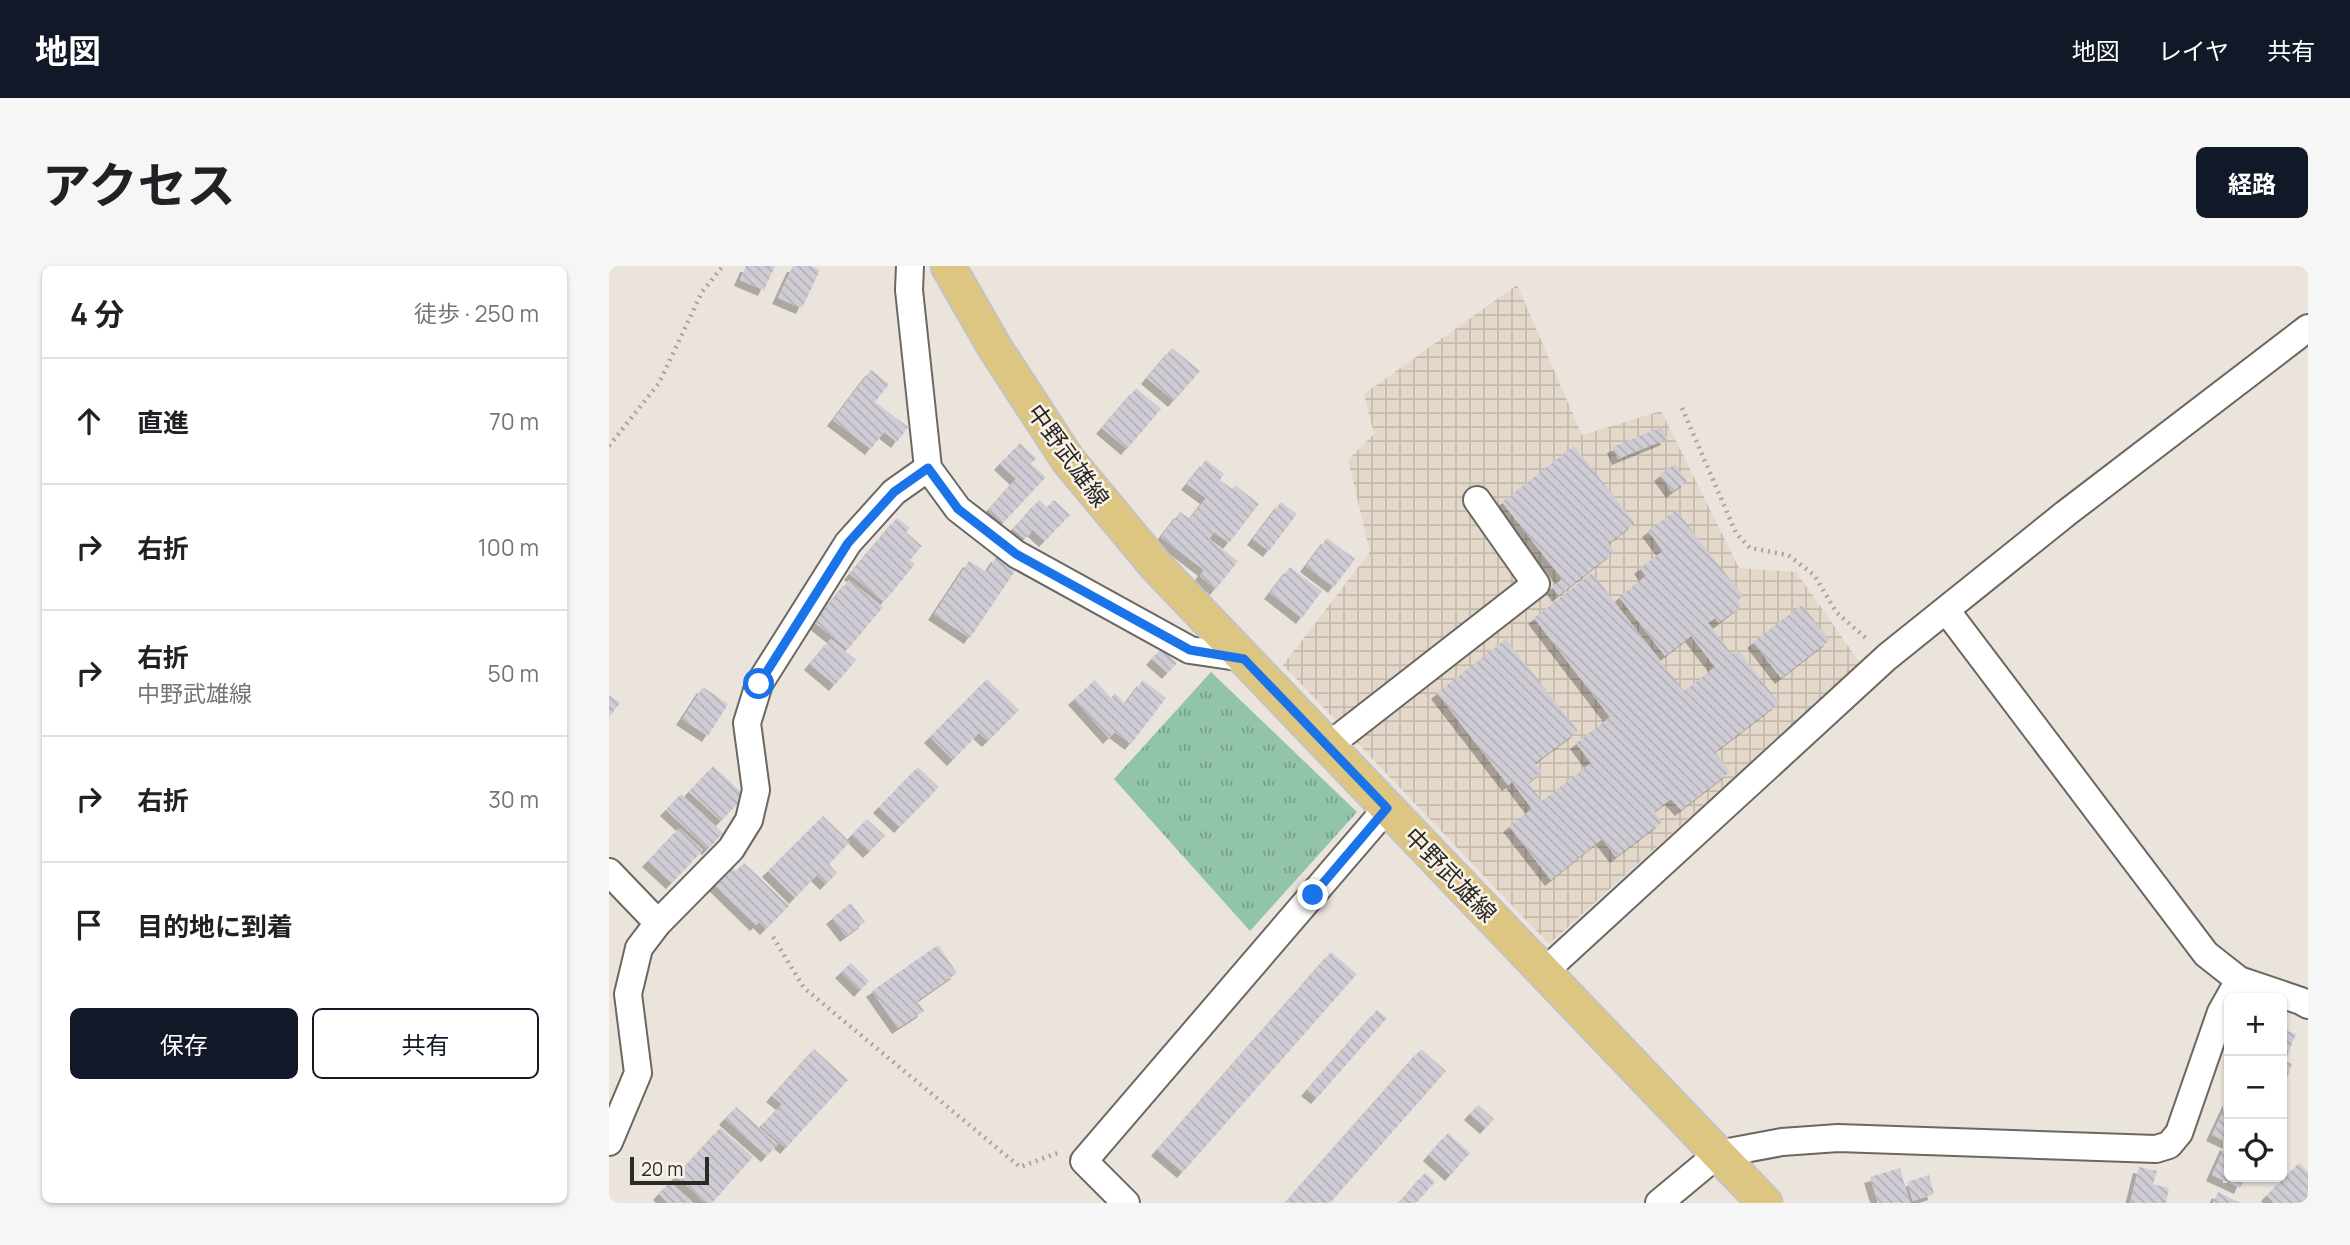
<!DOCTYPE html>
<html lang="ja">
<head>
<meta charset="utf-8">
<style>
  :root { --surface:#fff; --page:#f6f6f6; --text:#202124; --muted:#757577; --line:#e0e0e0; --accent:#111827 }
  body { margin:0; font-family:Manrope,"Noto Sans JP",sans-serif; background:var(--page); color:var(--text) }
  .controls { position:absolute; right:21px; bottom:21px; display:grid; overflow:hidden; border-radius:10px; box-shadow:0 2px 5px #0004 }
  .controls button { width:63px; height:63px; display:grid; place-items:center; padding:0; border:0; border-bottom:2px solid var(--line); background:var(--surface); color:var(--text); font:35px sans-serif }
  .scale { position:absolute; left:21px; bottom:18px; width:79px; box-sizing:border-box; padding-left:7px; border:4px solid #2c2a26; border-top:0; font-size:19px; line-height:24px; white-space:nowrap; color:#2c2a26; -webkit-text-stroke:5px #f8f2e9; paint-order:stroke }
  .stop { position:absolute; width:21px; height:21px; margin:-16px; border:5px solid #1a73e8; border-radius:50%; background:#fff }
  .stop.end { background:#1a73e8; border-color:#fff; box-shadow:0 2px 7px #0008 }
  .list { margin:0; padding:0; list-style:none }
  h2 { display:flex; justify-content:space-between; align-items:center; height:91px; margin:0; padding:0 28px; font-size:30px }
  h2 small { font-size:23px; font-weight:400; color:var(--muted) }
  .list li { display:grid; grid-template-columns:46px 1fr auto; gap:21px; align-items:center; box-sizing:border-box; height:126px; padding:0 28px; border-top:2px solid var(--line) }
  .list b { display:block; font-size:26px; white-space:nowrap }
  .list p { margin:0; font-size:23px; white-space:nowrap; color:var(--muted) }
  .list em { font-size:23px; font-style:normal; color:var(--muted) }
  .actions { display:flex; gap:14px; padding:21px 28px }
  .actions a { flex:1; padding:16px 0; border:2px solid var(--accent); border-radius:10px; text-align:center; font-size:24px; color:var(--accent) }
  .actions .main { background:var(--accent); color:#fff }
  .icon { flex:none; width:38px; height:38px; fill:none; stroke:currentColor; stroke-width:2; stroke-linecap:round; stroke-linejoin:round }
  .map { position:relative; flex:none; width:1699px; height:937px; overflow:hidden; border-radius:10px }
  header { display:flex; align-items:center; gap:42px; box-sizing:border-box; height:98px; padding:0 35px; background:var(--accent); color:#fff }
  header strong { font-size:33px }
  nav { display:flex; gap:38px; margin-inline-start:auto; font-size:24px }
  .intro { display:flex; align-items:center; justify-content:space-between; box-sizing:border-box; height:168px; padding:0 42px }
  h1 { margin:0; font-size:49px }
  .button { padding:18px 32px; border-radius:10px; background:var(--accent); color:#fff; font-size:24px; font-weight:700 }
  main { display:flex; gap:42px; padding:0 42px }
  aside { flex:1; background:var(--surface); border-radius:10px; box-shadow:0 2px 5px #0004 }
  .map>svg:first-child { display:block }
  .industrial { fill:url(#industrial-grid) }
  .grass { fill:url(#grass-tufts) }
  .building { fill:url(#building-back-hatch); filter:url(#shadow) }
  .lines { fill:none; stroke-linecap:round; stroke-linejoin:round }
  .minor-casing { stroke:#6c6760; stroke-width:30 }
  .major-casing { stroke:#c4c3c2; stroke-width:37 }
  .path { stroke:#aaa59e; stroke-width:4.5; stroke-dasharray:2 5; stroke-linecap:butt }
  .minor { stroke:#fff; stroke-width:26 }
  .major { stroke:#ddc682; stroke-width:33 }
  .route { stroke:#1a73e8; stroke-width:9 }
  .labels { text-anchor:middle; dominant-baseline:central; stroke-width:5; stroke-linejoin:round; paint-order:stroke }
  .street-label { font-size:24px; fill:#2c2a26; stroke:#f8f2e9 }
</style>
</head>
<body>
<header>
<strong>地図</strong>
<nav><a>地図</a><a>レイヤ</a><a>共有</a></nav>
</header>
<div class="intro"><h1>アクセス</h1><a class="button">経路</a></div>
<main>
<aside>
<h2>4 分<small>徒歩 · 250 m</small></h2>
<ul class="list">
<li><svg class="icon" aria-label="ahead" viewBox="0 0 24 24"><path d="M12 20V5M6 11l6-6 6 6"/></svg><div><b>直進</b></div><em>70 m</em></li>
<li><svg class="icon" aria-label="right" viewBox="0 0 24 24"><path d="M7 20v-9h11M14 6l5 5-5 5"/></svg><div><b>右折</b></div><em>100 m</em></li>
<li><svg class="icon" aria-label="right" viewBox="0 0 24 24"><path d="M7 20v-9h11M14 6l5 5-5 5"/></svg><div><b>右折</b><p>中野武雄線</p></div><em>50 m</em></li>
<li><svg class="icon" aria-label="right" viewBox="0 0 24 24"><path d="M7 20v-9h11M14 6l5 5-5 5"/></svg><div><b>右折</b></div><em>30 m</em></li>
<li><svg class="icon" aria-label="arrive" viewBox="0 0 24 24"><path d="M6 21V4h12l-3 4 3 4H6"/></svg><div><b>目的地に到着</b></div></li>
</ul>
<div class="actions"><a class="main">保存</a><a>共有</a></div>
</aside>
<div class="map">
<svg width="1699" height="937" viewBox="0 0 1699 937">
  <defs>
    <pattern id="industrial-grid" width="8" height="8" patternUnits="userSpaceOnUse" patternTransform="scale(1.75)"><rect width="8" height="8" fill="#e3d8ca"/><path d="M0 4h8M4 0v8" fill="none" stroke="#c3baad"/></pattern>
    <pattern id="grass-tufts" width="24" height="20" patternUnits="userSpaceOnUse" patternTransform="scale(1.75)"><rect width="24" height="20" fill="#91c4aa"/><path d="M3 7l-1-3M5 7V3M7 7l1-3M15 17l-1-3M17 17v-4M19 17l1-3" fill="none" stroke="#779f8a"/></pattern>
    <pattern id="building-back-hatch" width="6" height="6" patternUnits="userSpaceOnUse" patternTransform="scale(1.75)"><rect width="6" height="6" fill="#d0ccd5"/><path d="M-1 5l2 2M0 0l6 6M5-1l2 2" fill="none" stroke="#b3afb7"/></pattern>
    <filter id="shadow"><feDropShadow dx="-6" dy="6" stdDeviation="0" flood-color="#0004"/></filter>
  </defs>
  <rect width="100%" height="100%" fill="#eae4dc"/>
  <path class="industrial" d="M908,19L973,169L1052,145L1130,302L1187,306L1251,397L940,678L674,399L761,286L739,194L765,168L755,128Z"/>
  <path class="grass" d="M602,406L748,546L641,665L505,513Z"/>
  <path class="building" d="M137,0H166L155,24L131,14Z
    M184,0H202L211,4L193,42L169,32Z
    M563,82L591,105L565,135L538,112Z
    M262,104L280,118L266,136L299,161L288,176L275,166L262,183L224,154Z
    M527,122L552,143L518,183L493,162Z
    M1053,161L1058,173L1009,193L1004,181Z
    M411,177L427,192L422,198L437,211L394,257L379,244L407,213L391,198Z
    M965,180L1026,257L999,278L1005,286L949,330L943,321L953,313L893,236Z
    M597,194L615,208L611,214L623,223L626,219L650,238L620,277L605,266L600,273L629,295L607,323L591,310L595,304L552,271L571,246L581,253L597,232L578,218Z
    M1066,198L1078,215L1063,226L1051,209Z
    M430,234L438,241L445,234L461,249L436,275L424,264L416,273L404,263Z
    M672,236L688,248L660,285L644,273Z
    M1067,244L1134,330L1129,335L1132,340L1110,357L1106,352L1099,357L1123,388L1129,384L1170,437L1106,486L1121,506L1072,544L1062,533L1045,546L1053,556L1007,591L993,573L942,614L900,560L923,543L903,516L899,519L828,427L897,373L969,465L926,497L933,506L919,517L933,535L982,497L967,477L1001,451L925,352L983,307L1075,425L1106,401L1082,370L1056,390L1010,331L1037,310L1031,302L1054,285L1039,265Z
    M288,252L301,262L297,266L313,280L301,294L306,298L275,336L241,308Z
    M718,272L746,293L725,321L697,300Z
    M388,290L408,302L361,372L325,348L360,295L378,306Z
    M681,301L713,325L693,352L661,327Z
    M240,314L274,341L239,383L205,356Z
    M1193,339L1221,374L1172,412L1144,376Z
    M222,373L247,394L226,419L201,398Z
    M552,383L568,397L559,407L543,393Z
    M378,413L410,444L379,475L370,467L344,494L321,471Z
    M486,414L502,432L506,427L516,438L534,414L557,432L522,478L506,466L500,472L465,433Z
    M94,421L119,438L99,470L73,453Z
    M0,429L11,437L0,451Z
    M104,500L136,530L112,555L80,526Z
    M309,501L330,521L291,561L270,541Z
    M72,528L114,567L99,583L57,544Z
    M214,550L241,576L220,598L228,607L217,618L208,609L186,632L159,605Z
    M258,553L276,570L260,586L243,569Z
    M70,562L94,584L63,617L39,595Z
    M135,597L180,640L157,663L150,656L147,659L105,618L123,600L127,605Z
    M242,637L256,656L237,670L223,652Z
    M329,679L348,707L308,735L315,745L289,762L263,725Z
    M722,686L748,708L574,906L548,884Z
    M242,697L260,715L251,725L232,706Z
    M768,744L778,752L708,832L698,824Z
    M1673,763L1687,768L1676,795L1683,798L1673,825Z
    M205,783L239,814L177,882L152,860L173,838L163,830Z
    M812,783L837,805L721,937H676Z
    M1620,833V877L1603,869Z
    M869,839L885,853L877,862L861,848Z
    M127,841L169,878L158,890L116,853Z
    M111,862L144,891L103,937H97L67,910Z
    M839,867L861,887L842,909L820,889Z
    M1617,878L1620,880V911H1636L1631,922L1603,909Z
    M1690,897L1699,906V937H1665L1658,929Z
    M1530,901L1548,905L1544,918L1560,922L1557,937H1521Z
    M1291,902L1301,937H1269L1261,911Z
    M816,907L826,916L807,937H790Z
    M1320,909L1325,928L1304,935L1298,916Z
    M61,916L84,937H59L50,928Z
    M1609,926L1631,937H1604Z"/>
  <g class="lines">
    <defs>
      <path id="minor" d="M301,0L300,24L319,202L349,243L407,288L581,384L635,392
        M1337,344L1597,688L1630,714L1692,735L1699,739
        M719,480L927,318L868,234
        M0,606L49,657
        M936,705L1278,391L1456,248L1699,62
        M0,876L29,807L19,728L30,682L49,657L122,583L140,554L147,524L138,457L150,418L239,277L285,226L319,202
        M517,937L475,895L778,542
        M1050,937L1109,888L1173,876L1229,872L1547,883L1560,879L1570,867L1612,746L1630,714"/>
      <path id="major" d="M339,0L386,82L459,194L547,300L1156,937"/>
    </defs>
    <use href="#minor" class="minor-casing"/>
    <use href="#major" class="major-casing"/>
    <path class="path" d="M1073,142L1127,267L1141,282L1179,289L1205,309L1228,347L1259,374
      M0,180L50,117L93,26L114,0
      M164,671L195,722L411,901L451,886"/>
    <use href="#minor" class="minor"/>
    <use href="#major" class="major"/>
  </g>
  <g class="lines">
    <path class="route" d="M150,418L239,277L285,226L319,202L349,243L407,288L581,384L635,393L778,542L704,629"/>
  </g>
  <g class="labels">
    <g class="street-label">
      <text transform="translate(460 189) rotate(54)">中野武雄線</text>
      <text transform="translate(842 608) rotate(46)">中野武雄線</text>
    </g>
  </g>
</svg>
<div class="controls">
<button>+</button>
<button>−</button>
<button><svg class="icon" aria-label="locate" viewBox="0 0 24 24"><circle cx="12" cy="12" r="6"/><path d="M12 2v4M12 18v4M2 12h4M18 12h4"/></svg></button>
</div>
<div class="scale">20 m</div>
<div class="stop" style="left:150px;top:418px"></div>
<div class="stop end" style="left:704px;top:629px"></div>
</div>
</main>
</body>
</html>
